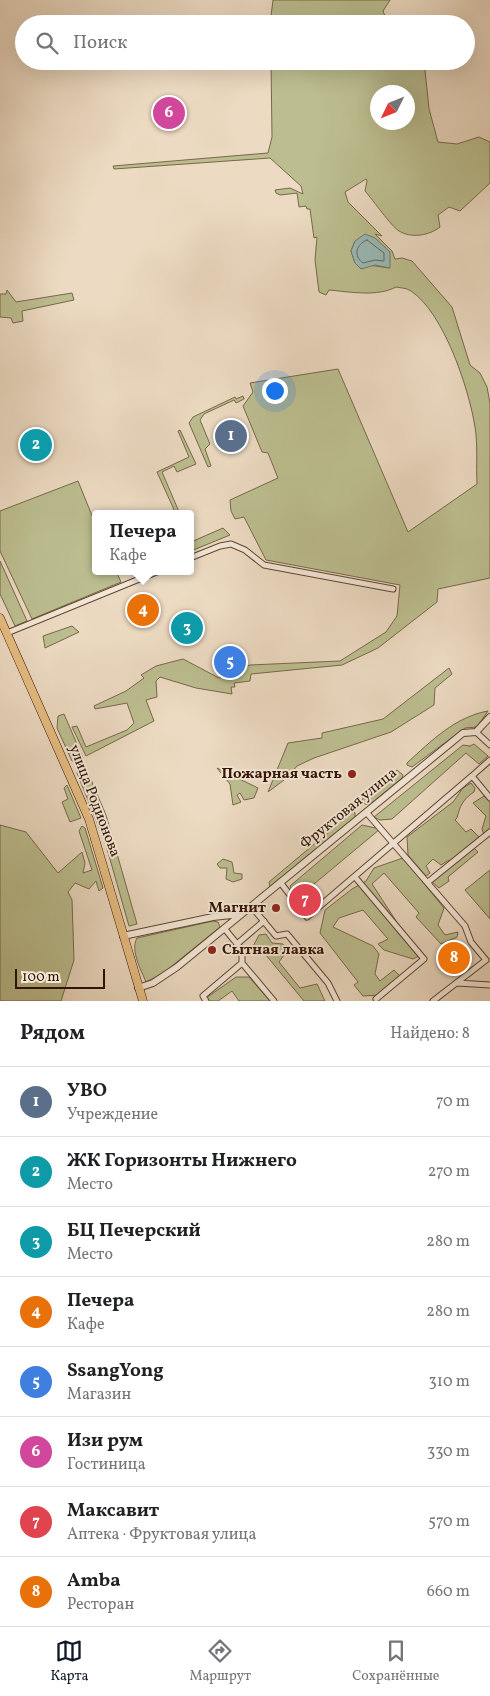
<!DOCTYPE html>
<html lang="ru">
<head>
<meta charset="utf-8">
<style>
  :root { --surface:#fff; --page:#f6f6f6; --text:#202124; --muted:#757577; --line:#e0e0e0; --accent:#111827 }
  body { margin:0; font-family:Vollkorn,serif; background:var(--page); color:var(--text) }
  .compass { position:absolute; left:370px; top:85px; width:45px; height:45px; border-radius:50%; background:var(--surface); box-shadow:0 5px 20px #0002; rotate:227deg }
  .scale { position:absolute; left:15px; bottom:12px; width:90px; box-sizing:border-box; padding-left:5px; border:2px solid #341303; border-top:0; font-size:14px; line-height:18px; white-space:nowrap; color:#341303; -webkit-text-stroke:4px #f3e7d7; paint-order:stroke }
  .you { position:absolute; left:274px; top:390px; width:18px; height:18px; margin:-12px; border:4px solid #fff; border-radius:50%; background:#1a73e8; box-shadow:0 0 0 8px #1a73e833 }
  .badge { display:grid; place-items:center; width:32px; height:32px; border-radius:50%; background:var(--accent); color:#fff; font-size:16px; font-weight:700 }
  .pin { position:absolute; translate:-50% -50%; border:2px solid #fff; box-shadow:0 1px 5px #0006 }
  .popup { position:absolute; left:92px; top:510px; width:102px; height:65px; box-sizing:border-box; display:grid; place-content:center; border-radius:5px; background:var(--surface); filter:drop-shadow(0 1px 4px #0005); font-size:16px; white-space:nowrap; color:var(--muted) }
  .popup b { font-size:19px; color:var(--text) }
  .popup::after { content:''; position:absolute; left:50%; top:100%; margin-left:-10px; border:10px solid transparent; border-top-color:var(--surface) }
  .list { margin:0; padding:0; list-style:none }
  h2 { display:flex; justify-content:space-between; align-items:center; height:65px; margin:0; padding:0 20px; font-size:21px }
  h2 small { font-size:16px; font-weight:400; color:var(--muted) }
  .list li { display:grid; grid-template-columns:32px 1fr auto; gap:15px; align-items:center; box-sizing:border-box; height:70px; padding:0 20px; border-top:1px solid var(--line) }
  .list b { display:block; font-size:19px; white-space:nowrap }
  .list p { margin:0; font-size:16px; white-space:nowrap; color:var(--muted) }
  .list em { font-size:16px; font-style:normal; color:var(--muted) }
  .icon { flex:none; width:28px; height:28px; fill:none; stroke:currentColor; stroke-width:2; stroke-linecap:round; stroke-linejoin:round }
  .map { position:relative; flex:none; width:490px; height:1001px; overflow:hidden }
  .search { position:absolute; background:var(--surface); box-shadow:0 5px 20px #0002; left:15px; right:15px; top:15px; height:55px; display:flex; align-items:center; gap:12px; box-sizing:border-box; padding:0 18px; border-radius:28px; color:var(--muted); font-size:19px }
  .sheet { height:625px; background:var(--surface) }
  nav { display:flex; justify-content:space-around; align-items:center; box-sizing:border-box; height:70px; border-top:1px solid var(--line); background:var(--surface); font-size:14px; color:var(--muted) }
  nav a { display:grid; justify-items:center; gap:2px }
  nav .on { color:var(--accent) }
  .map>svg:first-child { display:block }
  .green { fill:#bcbe90; stroke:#78684a; fill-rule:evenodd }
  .water { fill:#99bab7; stroke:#71776f }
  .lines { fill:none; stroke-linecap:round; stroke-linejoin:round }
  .shore { stroke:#66665d; stroke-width:1 }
  .minor-casing { stroke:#624533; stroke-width:7 }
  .tertiary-casing { stroke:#624533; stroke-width:8 }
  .primary-casing { stroke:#341303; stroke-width:9 }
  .minor { stroke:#f3e7d7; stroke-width:5 }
  .tertiary { stroke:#f3e7d7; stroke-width:6 }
  .primary { stroke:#e6bd81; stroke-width:8 }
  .poi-dot { fill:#8f2418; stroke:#f3e7d7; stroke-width:2 }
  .labels { text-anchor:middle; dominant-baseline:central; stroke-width:4; stroke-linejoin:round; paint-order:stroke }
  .poi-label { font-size:15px; font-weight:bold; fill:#341303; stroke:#f3e7d7; text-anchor:end }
  .street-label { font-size:15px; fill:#341303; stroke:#f3e7d7 }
</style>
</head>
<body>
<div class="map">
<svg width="490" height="1001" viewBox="0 0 490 1001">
  <rect width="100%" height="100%" fill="#ecdac2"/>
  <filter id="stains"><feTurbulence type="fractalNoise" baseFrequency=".004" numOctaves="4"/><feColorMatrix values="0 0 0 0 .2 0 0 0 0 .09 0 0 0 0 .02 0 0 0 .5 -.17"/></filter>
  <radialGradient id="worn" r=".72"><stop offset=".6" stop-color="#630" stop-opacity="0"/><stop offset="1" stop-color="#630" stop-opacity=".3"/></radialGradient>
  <path class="green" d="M273,0H390L383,11L388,24H270Z
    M271,61H408L425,70L429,109L438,142L457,144L479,137L490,142V183L460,211L449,207L438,215L440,227C430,235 412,239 399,231C391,226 373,200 365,191L367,181L366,179L345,192L348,202L382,236L375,234L392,251L395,259L402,258L412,261L452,307L470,365L480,373L487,387L490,403V578L438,589L437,602L378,648L342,665L251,674L250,681L234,683L235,687H231L232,694L196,688L160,677L156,681L157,697L146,700L154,721L86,756L72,727L77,726L86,747L127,730L134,723L127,703L95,709L94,706L126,691L144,678L141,675L156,666L183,659L219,678L224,676L225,679L245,670L244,667L250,665L340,661L386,632L397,616L400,585L266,560L244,517L235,519L231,511L230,500L278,478L268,453L262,452L243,406L253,392L250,383L338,369L408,532L477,484C476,465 478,445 475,427C469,389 444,313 411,291C407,288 401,288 396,287C377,297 351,292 329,290L326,295L319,292L315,260L317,237L314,238L310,209H307L306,206L299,207L297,193L280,195L276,193L275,190L290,188L303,194L301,186L270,158L114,169L113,166L268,153L272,137ZM378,92H408V122H378ZM355,241L389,268L355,263L351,251Z
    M7,290L16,302L72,293L74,300L22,311L23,321L13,323L11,318L0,317V294H6Z
    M243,396L244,399L236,403L234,400L204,414L200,420L210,444L205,449L211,466L208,467L189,423L193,417L235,397L236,399Z
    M180,430L196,464L177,472L174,466L162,472L180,514H176L157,472L189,457L178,431Z
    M78,481L95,523L96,571H116L121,582L32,619L0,551V511Z
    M223,528L230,535L191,551V542Z
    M0,561L27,621L15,626L0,594Z
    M72,626L79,632L45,648L43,636Z
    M449,668L452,674L435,688L434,705L391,732L314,758L297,766L288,777L268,792L288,743L322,738V733L383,719Z
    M488,711L477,727L465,728L412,767L407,765V763C431,741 455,717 488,711Z
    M64,714L83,758L72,761L57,728L58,716Z
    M474,744L488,756L479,764L466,753L392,819L380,820L374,817L463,745L470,746Z
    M81,765L86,768L106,815L137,924L129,926L106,845L77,773Z
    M217,768L258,788L254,798L244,800L240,793L237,795L241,802L233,805L230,784Z
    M397,770L403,775L402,778L369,805L362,803L363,798Z
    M471,783L475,788L474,792C463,799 460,806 457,818L455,820L466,832L471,829L479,837L450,861L449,860L441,865L433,859L426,866L430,873L426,876L408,855L407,837L453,802L463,788Z
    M67,785L81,818L70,822L62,802L68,799L64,788Z
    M484,796L490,802V829L484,835L482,829L486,816L473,803Z
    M352,809L355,813V817L270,887L269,882L331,830L345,813Z
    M0,825L26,832L58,873L82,852L85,863L83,873L92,870L79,831L82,826L85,828L103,888L99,891L96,881L89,889L75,883L68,892L72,900L74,960L61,1001H0Z
    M362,825L380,829L302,894L294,896L290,886Z
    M474,848L478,852L448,877L449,881L439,888L432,882Z
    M403,858L444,908L438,925L445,935L458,932L457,937L441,944L416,917L419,913L384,873L372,884L419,956L413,959L384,950L378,944L388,939L363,910L339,918L333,927L373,946L379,954L375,974L380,981L394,970L403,979L381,995L363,996L354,985L358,982L320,933L325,910L352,889L366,881L374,868Z
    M223,859L232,862L234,873L242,874V879L233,882L226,879L227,868H220L217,864Z
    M490,870V919L465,890Z
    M213,921L218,922L220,927L162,974L146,982C141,970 130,950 137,938Z
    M266,934L272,943L283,944L287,951L279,962L300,988L317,984L325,1001H304L260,948L249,954L259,935Z
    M236,977H249L270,1001H239L232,991L218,1001H202Z"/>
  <path class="water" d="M365,234L375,238L390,252V268L375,265L361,269L355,263L351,251L355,241Z"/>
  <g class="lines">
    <path class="shore" d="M367,240L384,253V261L375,260L363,263C353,256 356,244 367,240Z"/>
    <defs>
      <path id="minor" d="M190,558L220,546L231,544L245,550L264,565L393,589
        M7,633L159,571
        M476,732L490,745
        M490,760L472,776L490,798
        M366,812L465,926L471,942L486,960L433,1001
        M355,877L424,959L376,999
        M280,882L307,917L472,776
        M428,882L490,832
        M251,906L276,936L287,934L328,983L337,1001
        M237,944L264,921
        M242,963L274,1001
        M457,983L490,985
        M206,1001L203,996L242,963V950L224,928"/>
      <path id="tertiary" d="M123,936L213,917L240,914
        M138,988L153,983L177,967L463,733L476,732L490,717"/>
      <path id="primary" d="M0,618L89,819L143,1001"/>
    </defs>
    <use href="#minor" class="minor-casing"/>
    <use href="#tertiary" class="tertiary-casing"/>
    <use href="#primary" class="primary-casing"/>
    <use href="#minor" class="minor"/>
    <use href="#tertiary" class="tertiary"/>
    <use href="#primary" class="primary"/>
  </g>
  <g class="poi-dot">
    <circle cx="352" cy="774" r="5"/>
    <circle cx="276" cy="908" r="5"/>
    <circle cx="212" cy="950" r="5"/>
  </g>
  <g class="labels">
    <g class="poi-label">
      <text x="342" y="774">Пожарная часть</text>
      <text x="266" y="908">Магнит</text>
      <text x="222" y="950" text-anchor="start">Сытная лавка</text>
    </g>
    <g class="street-label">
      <text transform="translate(94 801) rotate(69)">улица Родионова</text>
      <text transform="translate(349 809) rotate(-39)">Фруктовая улица</text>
    </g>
  </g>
  <rect width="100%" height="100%" filter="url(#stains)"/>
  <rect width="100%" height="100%" fill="url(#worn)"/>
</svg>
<svg class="compass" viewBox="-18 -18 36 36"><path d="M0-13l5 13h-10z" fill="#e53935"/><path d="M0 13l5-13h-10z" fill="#757577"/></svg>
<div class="scale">100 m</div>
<div class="you"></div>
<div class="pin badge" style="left:231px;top:436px;background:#5c6f8a">1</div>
<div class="pin badge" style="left:36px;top:445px;background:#0f9aa8">2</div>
<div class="pin badge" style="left:187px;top:628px;background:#0f9aa8">3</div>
<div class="pin badge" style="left:143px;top:610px;background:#e8710a">4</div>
<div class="popup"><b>Печера</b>Кафе</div>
<div class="pin badge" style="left:230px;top:662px;background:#3f7fe0">5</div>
<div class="pin badge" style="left:169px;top:113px;background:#d1479c">6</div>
<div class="pin badge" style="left:305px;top:900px;background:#e0444e">7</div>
<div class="pin badge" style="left:454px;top:958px;background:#e8710a">8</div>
<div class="search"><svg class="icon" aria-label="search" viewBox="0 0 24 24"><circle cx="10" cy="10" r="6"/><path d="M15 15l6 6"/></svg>Поиск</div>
</div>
<section class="sheet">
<h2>Рядом<small>Найдено: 8</small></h2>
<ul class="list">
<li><span class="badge" style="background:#5c6f8a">1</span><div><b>УВО</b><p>Учреждение</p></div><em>70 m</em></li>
<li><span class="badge" style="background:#0f9aa8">2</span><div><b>ЖК Горизонты Нижнего</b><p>Место</p></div><em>270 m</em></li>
<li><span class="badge" style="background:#0f9aa8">3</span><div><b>БЦ Печерский</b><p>Место</p></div><em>280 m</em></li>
<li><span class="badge" style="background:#e8710a">4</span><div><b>Печера</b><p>Кафе</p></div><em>280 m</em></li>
<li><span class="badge" style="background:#3f7fe0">5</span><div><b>SsangYong</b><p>Магазин</p></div><em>310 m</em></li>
<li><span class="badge" style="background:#d1479c">6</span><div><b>Изи рум</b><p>Гостиница</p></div><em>330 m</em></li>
<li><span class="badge" style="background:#e0444e">7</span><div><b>Максавит</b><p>Аптека · Фруктовая улица</p></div><em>570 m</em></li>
<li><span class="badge" style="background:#e8710a">8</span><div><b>Amba</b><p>Ресторан</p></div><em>660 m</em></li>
</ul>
</section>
<nav>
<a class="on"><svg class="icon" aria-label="map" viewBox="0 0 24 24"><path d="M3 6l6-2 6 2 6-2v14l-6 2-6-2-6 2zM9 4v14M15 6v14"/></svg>Карта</a>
<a><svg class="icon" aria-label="directions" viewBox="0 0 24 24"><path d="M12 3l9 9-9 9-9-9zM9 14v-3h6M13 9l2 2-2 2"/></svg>Маршрут</a>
<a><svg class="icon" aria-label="saved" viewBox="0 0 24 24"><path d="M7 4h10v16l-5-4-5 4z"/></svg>Сохранённые</a>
</nav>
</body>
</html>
